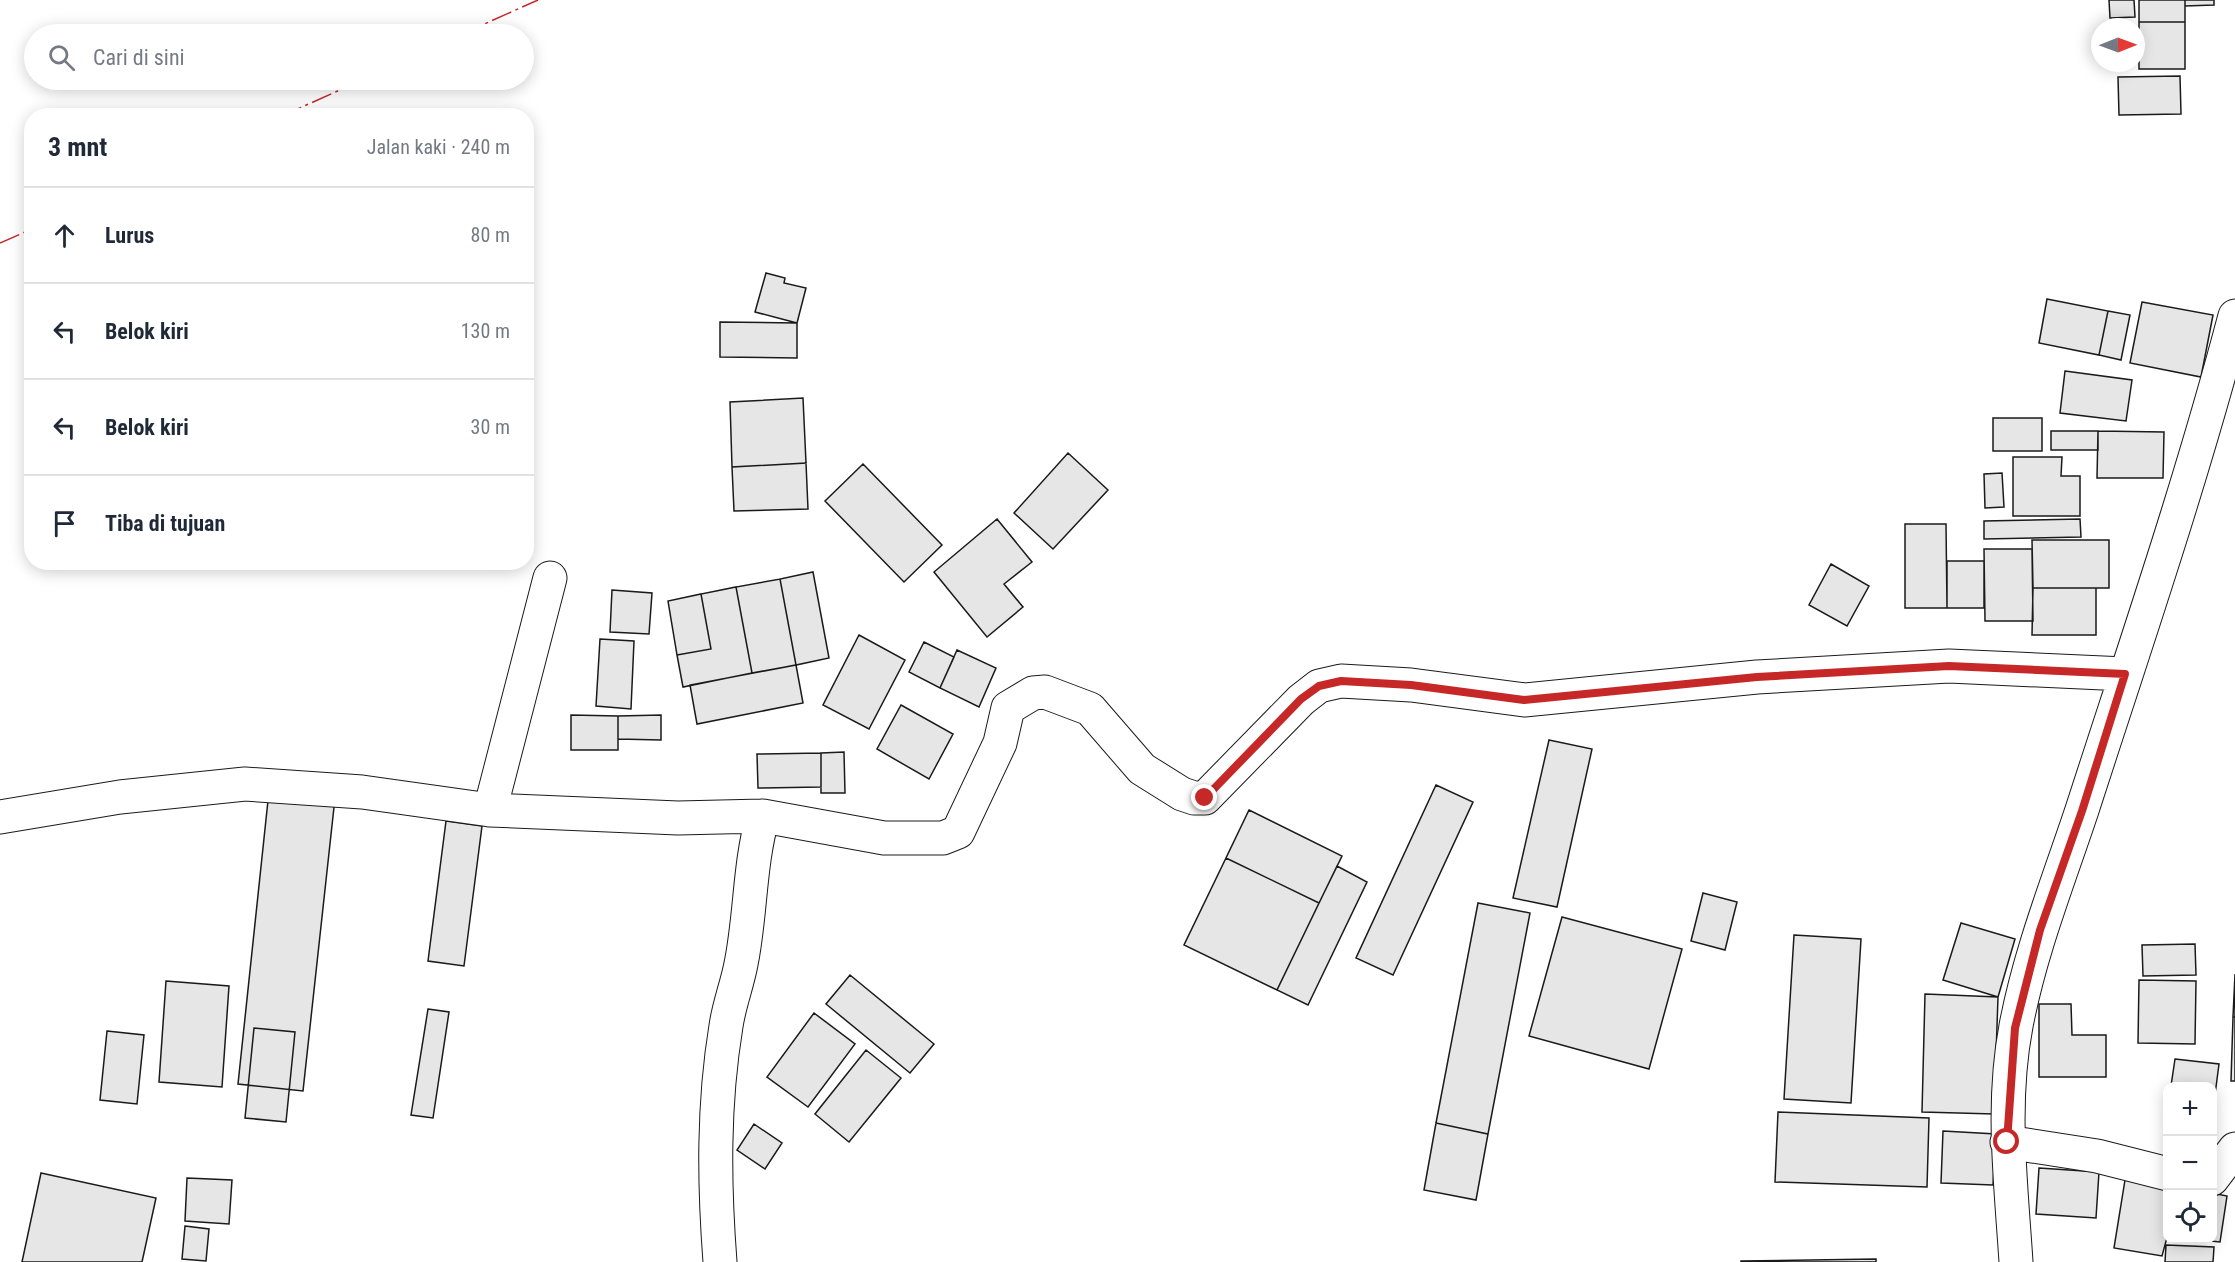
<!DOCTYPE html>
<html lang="id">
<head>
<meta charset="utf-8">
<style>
  :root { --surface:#fff; --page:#f6f6f7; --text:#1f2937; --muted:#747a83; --line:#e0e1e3 }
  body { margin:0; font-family:"Roboto Condensed",sans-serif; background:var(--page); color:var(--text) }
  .controls { position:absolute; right:18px; bottom:18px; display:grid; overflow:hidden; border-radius:12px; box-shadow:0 3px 15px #0003 }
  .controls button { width:54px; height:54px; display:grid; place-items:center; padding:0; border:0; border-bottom:2px solid var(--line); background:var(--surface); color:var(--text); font:30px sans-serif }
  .compass { position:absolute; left:2091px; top:18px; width:54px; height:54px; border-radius:50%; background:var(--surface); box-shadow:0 3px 15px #0003; rotate:89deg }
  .stop { position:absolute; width:18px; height:18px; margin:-14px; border:4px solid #c62828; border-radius:50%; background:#fff }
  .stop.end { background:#c62828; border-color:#fff; box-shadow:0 2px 6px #0008 }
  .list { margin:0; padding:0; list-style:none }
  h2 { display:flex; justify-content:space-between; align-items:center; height:78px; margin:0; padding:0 24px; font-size:26px }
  h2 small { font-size:20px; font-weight:400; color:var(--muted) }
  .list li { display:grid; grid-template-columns:39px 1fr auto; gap:18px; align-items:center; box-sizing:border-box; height:96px; padding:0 24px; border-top:2px solid var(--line) }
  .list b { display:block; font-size:22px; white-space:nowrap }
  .list em { font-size:20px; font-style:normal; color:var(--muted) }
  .icon { flex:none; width:33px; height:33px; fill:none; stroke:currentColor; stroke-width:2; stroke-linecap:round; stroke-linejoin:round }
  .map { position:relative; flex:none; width:2235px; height:1262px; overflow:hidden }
  .search { position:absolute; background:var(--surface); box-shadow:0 3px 15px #0003; left:24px; top:24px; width:510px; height:66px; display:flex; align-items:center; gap:15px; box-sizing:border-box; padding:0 21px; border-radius:33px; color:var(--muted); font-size:22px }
  .panel { position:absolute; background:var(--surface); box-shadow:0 3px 15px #0003; left:24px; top:108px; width:510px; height:462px; border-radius:24px }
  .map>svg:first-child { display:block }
  .building { fill:#e6e6e6; stroke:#1a1a1a; stroke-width:1.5 }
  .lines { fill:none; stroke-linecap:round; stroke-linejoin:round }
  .street-casing { stroke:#1a1a1a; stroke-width:35 }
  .street { stroke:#fff; stroke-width:33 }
  .power { stroke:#c62828; stroke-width:1.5; stroke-dasharray:21 4.5 3 4.5; stroke-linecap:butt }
  .route { stroke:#c62828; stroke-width:8 }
</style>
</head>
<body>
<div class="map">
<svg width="2235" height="1262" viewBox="0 0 2235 1262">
  <rect width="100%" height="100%" fill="#fff"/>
  <path class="building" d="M2109,0H2134L2135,17L2110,18Z
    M2139,0H2185V22H2139Z
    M2185,0H2214V5L2185,6Z
    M2139,22H2185V69H2139Z
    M2180,76L2181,114L2119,115L2118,77Z
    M766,273L785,278L784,283L806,288L797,323L755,312Z
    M2047,299L2108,311L2099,355L2039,343Z
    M2142,302L2213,315L2201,377L2130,363Z
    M2108,311L2130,315L2121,360L2099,355Z
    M720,322L797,323V358L720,357Z
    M2065,371L2132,380L2126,421L2060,413Z
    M803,398L806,463L732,467L730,402Z
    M1993,418H2042V451H1993Z
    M2051,431H2098V450H2051Z
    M2098,431L2164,432L2163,478H2097Z
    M1068,453L1108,490L1053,549L1014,513Z
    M2013,457H2062L2061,476H2080V516H2013Z
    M806,463L808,509L734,511L732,467Z
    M863,464L942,545L904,582L825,501Z
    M2002,473L2004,507L1985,508L1984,474Z
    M997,519L1032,562L1004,584L1023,607L987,637L934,572Z
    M2080,519L2081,537L1984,539V521Z
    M1905,524H1946L1947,608H1905Z
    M2032,540H2109V588H2033Z
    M1984,549H2032L2033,621H1985Z
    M1947,561H1984V608H1947Z
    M1831,564L1869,586L1847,626L1809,605Z
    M813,572L829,658L796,665L780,579Z
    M780,579L796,665L752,673L736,587Z
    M736,587L752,673L683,687L677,655L711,649L701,594Z
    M2033,588H2096V635H2032Z
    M612,590L652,593L649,634L610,632Z
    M701,594L711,649L677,655L668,601Z
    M859,635L905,660L869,729L823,705Z
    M600,639L634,641L631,709L596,706Z
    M924,642L954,657L940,688L909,672Z
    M957,650L996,668L979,707L940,688Z
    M796,665L803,703L697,724L690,685Z
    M901,705L953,734L929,779L877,749Z
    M571,715L618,716V750H571Z
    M661,715V740L618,739V716Z
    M1549,740L1592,749L1557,907L1513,898Z
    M844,752L845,793H821V753Z
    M821,753V787L758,788L757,754Z
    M1436,785L1473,802L1393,975L1356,958Z
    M269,791L335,798L303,1091L238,1084Z
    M1249,810L1342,856L1319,903L1226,858Z
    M446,821L482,826L464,966L428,961Z
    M1226,858L1319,903L1277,990L1184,945Z
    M1337,866L1367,882L1308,1005L1277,990Z
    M1703,893L1737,902L1725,950L1691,941Z
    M1478,903L1530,913L1488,1134L1436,1123Z
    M1562,917L1682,949L1649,1069L1529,1036Z
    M1961,923L2015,939L1998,997L1943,980Z
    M1794,935L1861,939L1851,1103L1784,1099Z
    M2195,944L2196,975L2143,976L2142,945Z
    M2235,974V1017H2233Z
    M850,975L934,1044L910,1073L826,1004Z
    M2139,980L2196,981L2195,1044L2138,1043Z
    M166,981L229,986L222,1087L159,1082Z
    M1925,994L1998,997L1994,1114L1922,1112Z
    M2039,1004H2071L2072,1035H2106V1077H2039Z
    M428,1009L449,1012L433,1118L411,1115Z
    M814,1013L855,1044L808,1107L767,1077Z
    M2233,1017H2235V1081H2231Z
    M254,1028L295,1032L286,1122L245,1118Z
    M107,1031L144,1035L137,1104L100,1100Z
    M866,1050L901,1078L849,1142L815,1114Z
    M2175,1059L2219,1064L2212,1118V1086H2171Z
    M1778,1112L1929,1118L1927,1187L1775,1182Z
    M1436,1123L1488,1134L1476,1200L1424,1190Z
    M754,1124L782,1143L765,1169L737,1150Z
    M1943,1131L1996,1134L1993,1185L1941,1183Z
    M2039,1168L2099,1172L2096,1218L2036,1214Z
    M41,1173L156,1198L142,1262H22Z
    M187,1178L232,1180L229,1224L185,1221Z
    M2125,1180L2168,1187V1234L2162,1256L2114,1248Z
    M2212,1193L2227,1196L2220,1242L2201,1240H2212Z
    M185,1226L209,1229L206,1261L182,1259Z
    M2166,1245L2214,1247L2213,1262H2165Z
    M1876,1259V1262H1741V1261Z"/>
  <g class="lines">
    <defs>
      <path id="street" d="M490,810L550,578
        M0,817L120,797L245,784L362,792L490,810L678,818L763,816L884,838H943L958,832L1000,743L1008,708L1033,693L1045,692L1090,709L1142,769L1182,794L1194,798H1205L1301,700L1319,686L1341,681L1411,685L1524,700L1757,677L1949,666L2125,674
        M2007,1142L2097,1156L2168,1174
        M2212,1179L2235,1149
        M720,1262C714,1183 713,1105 726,1026C729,1005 737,985 741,964C751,915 749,864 763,816
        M2016,1262C2011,1183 2001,1105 2016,1026C2030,952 2058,882 2082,810C2135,646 2191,483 2235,316"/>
    </defs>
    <use href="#street" class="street-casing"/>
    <use href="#street" class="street"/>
    <path class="power" d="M462,34L538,0
      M282,116L362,80
      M0,243L32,229"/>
  </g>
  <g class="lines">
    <path class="route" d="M1205,798L1301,699L1319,686L1341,681L1411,685L1524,700L1757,677L1949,666L2125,674L2082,811L2040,930L2015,1028L2007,1142"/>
  </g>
</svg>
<div class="controls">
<button>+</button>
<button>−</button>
<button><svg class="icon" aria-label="locate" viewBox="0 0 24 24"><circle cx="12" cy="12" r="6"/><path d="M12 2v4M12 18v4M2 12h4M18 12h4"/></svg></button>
</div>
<svg class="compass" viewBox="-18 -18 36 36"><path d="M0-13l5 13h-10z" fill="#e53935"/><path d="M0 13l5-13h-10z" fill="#747a83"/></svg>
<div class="stop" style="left:2007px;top:1142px"></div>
<div class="stop end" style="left:1205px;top:798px"></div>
<div class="search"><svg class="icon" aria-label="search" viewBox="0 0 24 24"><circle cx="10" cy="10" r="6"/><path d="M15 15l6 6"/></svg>Cari di sini</div>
<section class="panel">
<h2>3 mnt<small>Jalan kaki · 240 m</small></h2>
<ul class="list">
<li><svg class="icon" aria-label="ahead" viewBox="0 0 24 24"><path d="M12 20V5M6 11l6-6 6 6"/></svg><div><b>Lurus</b></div><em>80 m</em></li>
<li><svg class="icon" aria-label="left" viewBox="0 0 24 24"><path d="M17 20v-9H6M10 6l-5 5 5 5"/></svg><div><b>Belok kiri</b></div><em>130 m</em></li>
<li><svg class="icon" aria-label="left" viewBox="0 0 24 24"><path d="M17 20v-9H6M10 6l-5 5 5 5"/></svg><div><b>Belok kiri</b></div><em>30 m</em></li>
<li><svg class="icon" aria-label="arrive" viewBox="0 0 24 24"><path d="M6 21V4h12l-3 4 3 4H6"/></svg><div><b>Tiba di tujuan</b></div></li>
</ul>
</section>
</div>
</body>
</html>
